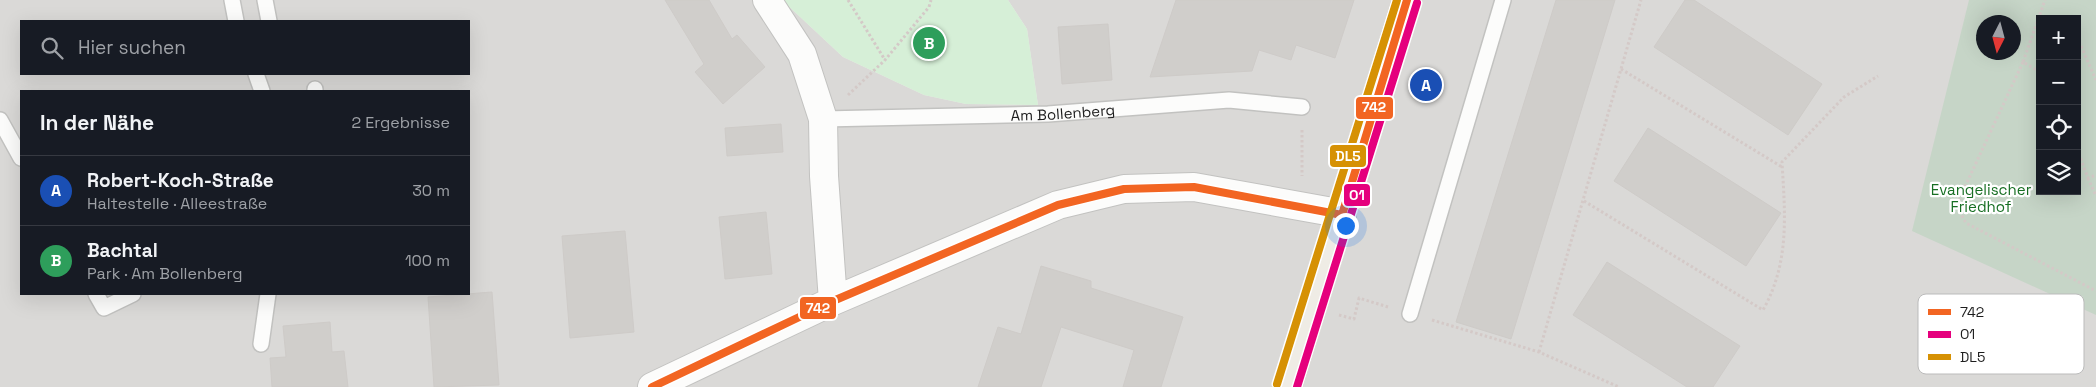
<!DOCTYPE html>
<html lang="de">
<head>
<meta charset="utf-8">
<style>
  :root { --surface:#171b24; --page:#20242c; --text:#f1f3f6; --muted:#9ea1a6; --line:#363941; --accent:#b2b3b4 }
  body { margin:0; font-family:"Space Grotesk",sans-serif; background:var(--page); color:var(--text) }
  .controls { position:absolute; right:15px; top:15px; display:grid; overflow:hidden; border-radius:0px; box-shadow:0 5px 20px #0002 }
  .controls button { width:45px; height:45px; display:grid; place-items:center; padding:0; border:0; border-bottom:1px solid var(--line); background:var(--surface); color:var(--text); font:25px sans-serif }
  .compass { position:absolute; left:1976px; top:15px; width:45px; height:45px; border-radius:50%; background:var(--surface); box-shadow:0 5px 20px #0002; rotate:186deg }
  .you { position:absolute; left:1345px; top:225px; width:18px; height:18px; margin:-12px; border:4px solid #fff; border-radius:50%; background:#1a73e8; box-shadow:0 0 0 8px #1a73e833 }
  .badge { display:grid; place-items:center; width:32px; height:32px; border-radius:50%; background:var(--accent); color:#fff; font-size:16px; font-weight:700 }
  .pin { position:absolute; translate:-50% -50%; border:2px solid #fff; box-shadow:0 1px 5px #0006 }
  .list { margin:0; padding:0; list-style:none }
  h2 { display:flex; justify-content:space-between; align-items:center; height:65px; margin:0; padding:0 20px; font-size:21px }
  h2 small { font-size:16px; font-weight:400; color:var(--muted) }
  .list li { display:grid; grid-template-columns:32px 1fr auto; gap:15px; align-items:center; box-sizing:border-box; height:70px; padding:0 20px; border-top:1px solid var(--line) }
  .list b { display:block; font-size:19px; white-space:nowrap }
  .list p { margin:0; font-size:16px; white-space:nowrap; color:var(--muted) }
  .list em { font-size:16px; font-style:normal; color:var(--muted) }
  .icon { flex:none; width:28px; height:28px; fill:none; stroke:currentColor; stroke-width:2; stroke-linecap:round; stroke-linejoin:round }
  .map { position:relative; flex:none; width:2096px; height:387px; overflow:hidden }
  .search { position:absolute; background:var(--surface); box-shadow:0 5px 20px #0002; left:20px; top:20px; width:450px; height:55px; display:flex; align-items:center; gap:12px; box-sizing:border-box; padding:0 18px; border-radius:0px; color:var(--muted); font-size:19px }
  .panel { position:absolute; background:var(--surface); box-shadow:0 5px 20px #0002; left:20px; top:90px; width:450px; height:205px; border-radius:0px }
  .map>svg:first-child { display:block }
  .residential { fill:#dad9d7; fill-rule:evenodd }
  .cemetery { fill:#c6d5c7; fill-rule:evenodd }
  .park { fill:#d6efd7 }
  .building { fill:#d0cecb; stroke:#cecbc8 }
  .lines { fill:none; stroke-linecap:round; stroke-linejoin:round }
  .service-casing { stroke:#c2c2c0; stroke-width:18 }
  .minor-casing { stroke:#c2c2c0; stroke-width:30 }
  .primary-casing { stroke:#9e9885; stroke-width:30 }
  .path { stroke:#d4c9c7; stroke-width:3; stroke-dasharray:2.5 2.5; stroke-linecap:butt }
  .service { stroke:#fcfcfb; stroke-width:15 }
  .minor { stroke:#fcfcfb; stroke-width:28 }
  .primary { stroke:#efece5; stroke-width:28 }
  .bus-1-casing { stroke:#fff; stroke-width:11 }
  .bus-2-casing { stroke:#fff; stroke-width:11 }
  .bus-3-casing { stroke:#fff; stroke-width:11 }
  .bus-1 { stroke:#f26522; stroke-width:8 }
  .bus-2 { stroke:#e5007d; stroke-width:8 }
  .bus-3 { stroke:#d69104; stroke-width:8 }
  .labels { text-anchor:middle; dominant-baseline:central; stroke-width:4.5; stroke-linejoin:round; paint-order:stroke }
  .street-label { font-size:15px; fill:#1d1d1d; stroke:#fff }
  .park-label { font-size:15px; fill:#176f23; stroke:#fff }
  .key { fill:#fff; stroke:#bbb; stroke-width:1 }
  .key-label { font-size:14px; fill:#1d1d1d }
  .line-badge { stroke:#fff; stroke-width:2 }
  .badge-label { font-size:14px; text-anchor:middle; font-weight:bold; fill:#fff }
</style>
</head>
<body>
<div class="map">
<svg width="2096" height="387" viewBox="0 0 2096 387">
  <rect width="100%" height="100%" fill="#ebeae6"/>
  <path class="residential" d="M0,0H782L843,57L924,95L966,104L1038,105L1027,29L1008,0H2096V387H0ZM2040,19H2077V191H2040ZM21,21H469V74H21ZM1984,22H2014V52H1984ZM21,91H469V294H21Z"/>
  <path class="cemetery" d="M1969,0H2096V315L1912,231ZM2040,19H2077V191H2040ZM1984,22H2014V52H1984Z"/>
  <path class="park" d="M782,0H1008L1027,29L1038,105L966,104L924,95L843,57Z"/>
  <path class="building" d="M665,0H709L732,39L737,35L765,67L723,104L695,72L704,64Z
    M1176,0H1354L1335,58L1296,45L1291,60L1259,50L1252,71L1150,77Z
    M1556,0H1615L1511,339L1456,322Z
    M1685,0H1694L1822,84L1788,135L1654,47Z
    M1108,24L1112,80L1062,84L1058,27Z
    M781,124L783,152L727,156L725,128Z
    M1648,128L1781,213L1746,266L1614,181Z
    M766,212L772,274L725,279L719,217Z
    M625,231L634,332L570,338L562,236Z
    M1607,262L1740,346L1713,387H1687L1573,315Z
    M1041,266L1091,281V288L1183,317L1161,387H1123L1134,350L1061,327L1041,387H978L998,327L1021,334Z
    M492,292L499,385L434,387L428,297Z
    M330,322L332,352L344,351L348,387H272L270,358L286,357L283,326Z"/>
  <g class="lines">
    <defs>
      <g id="service">
        <path d="M232,0L236,21"/>
        <path d="M265,0L269,21"/>
        <path d="M256,74L262,91"/>
        <path d="M315,91V89"/>
        <path id="s1" d="M823,119L1048,114L1229,100L1302,107"/>
        <path d="M0,120L21,158"/>
        <path d="M96,294L104,308L133,294"/>
        <path d="M1410,314L1503,0"/>
        <path d="M261,344L268,294"/>
      </g>
      <path id="minor" d="M767,0L802,54L823,119L824,176L833,301
        M652,387L833,301L1058,205L1124,189L1194,187L1327,211L1342,215"/>
      <path id="primary" d="M1287,387L1407,0"/>
    </defs>
    <use href="#service" class="service-casing"/>
    <use href="#minor" class="minor-casing"/>
    <use href="#primary" class="primary-casing"/>
    <path class="path" d="M848,0L885,60
      M2077,37L2096,80
      M2023,62L1956,206L1966,223L2096,291
      M1621,69L1782,167
      M2040,72L2023,62L2045,0
      M848,95L885,60L929,7L931,0
      M1302,130V176
      M2077,149L2088,178L2096,175
      M2088,178L2096,196
      M1584,201L1763,310C1790,262 1785,214 1782,162L1844,97L1878,76
      M1339,315L1354,319L1359,298L1388,307
      M1432,320L1539,352L1619,387
      M1539,352L1641,0"/>
    <use href="#service" class="service"/>
    <use href="#minor" class="minor"/>
    <use href="#primary" class="primary"/>
    <defs>
      <path id="bus-1" d="M1342,215L1407,0
        M652,387L833,301L1058,205L1124,189L1194,187L1342,215"/>
      <path id="bus-2" d="M1297,387L1417,3"/>
      <path id="bus-3" d="M1277,384L1397,0"/>
    </defs>
    <use href="#bus-1" class="bus-1-casing"/>
    <use href="#bus-2" class="bus-2-casing"/>
    <use href="#bus-3" class="bus-3-casing"/>
    <use href="#bus-1" class="bus-1"/>
    <use href="#bus-2" class="bus-2"/>
    <use href="#bus-3" class="bus-3"/>
  </g>
  <g class="labels">
    <g class="street-label">
      <text stroke="none"><textPath href="#s1" startOffset="240">Am Bollenberg</textPath></text>
    </g>
    <g class="park-label">
      <text x="1981" y="189">Evangelischer<tspan x="1981" dy="17">Friedhof</tspan></text>
    </g>
  </g>
  <rect x="1918" y="294" width="166" height="80" rx="8" class="key"/>
  <rect x="1928" y="309" width="23" height="6" fill="#f26522"/>
  <rect x="1928" y="331" width="23" height="7" fill="#e5007d"/>
  <rect x="1928" y="354" width="23" height="6" fill="#d69104"/>
  <g class="key-label">
    <text x="1960" y="317">742</text>
    <text x="1960" y="339">O1</text>
    <text x="1960" y="362">DL5</text>
  </g>
  <g class="line-badge">
    <rect x="1355" y="96" width="39" height="24" rx="5" fill="#f26522"/>
    <rect x="1329" y="144" width="38" height="24" rx="5" fill="#d69104"/>
    <rect x="1343" y="183" width="28" height="24" rx="5" fill="#e5007d"/>
    <rect x="799" y="296" width="38" height="24" rx="5" fill="#f26522"/>
  </g>
  <g class="badge-label">
    <text x="1374" y="112">742</text>
    <text x="1348" y="161">DL5</text>
    <text x="1357" y="200">O1</text>
    <text x="818" y="313">742</text>
  </g>
</svg>
<div class="controls">
<button>+</button>
<button>−</button>
<button><svg class="icon" aria-label="locate" viewBox="0 0 24 24"><circle cx="12" cy="12" r="6"/><path d="M12 2v4M12 18v4M2 12h4M18 12h4"/></svg></button>
<button><svg class="icon" aria-label="layers" viewBox="0 0 24 24"><path d="M12 4l9 5-9 5-9-5zM3 14l9 5 9-5"/></svg></button>
</div>
<svg class="compass" viewBox="-18 -18 36 36"><path d="M0-13l5 13h-10z" fill="#e53935"/><path d="M0 13l5-13h-10z" fill="#9ea1a6"/></svg>
<div class="you"></div>
<div class="pin badge" style="left:1426px;top:85px;background:#1a4fb4">A</div>
<div class="pin badge" style="left:929px;top:43px;background:#2e9e5b">B</div>
<div class="search"><svg class="icon" aria-label="search" viewBox="0 0 24 24"><circle cx="10" cy="10" r="6"/><path d="M15 15l6 6"/></svg>Hier suchen</div>
<section class="panel">
<h2>In der Nähe<small>2 Ergebnisse</small></h2>
<ul class="list">
<li><span class="badge" style="background:#1a4fb4">A</span><div><b>Robert-Koch-Straße</b><p>Haltestelle · Alleestraße</p></div><em>30 m</em></li>
<li><span class="badge" style="background:#2e9e5b">B</span><div><b>Bachtal</b><p>Park · Am Bollenberg</p></div><em>100 m</em></li>
</ul>
</section>
</div>
</body>
</html>
